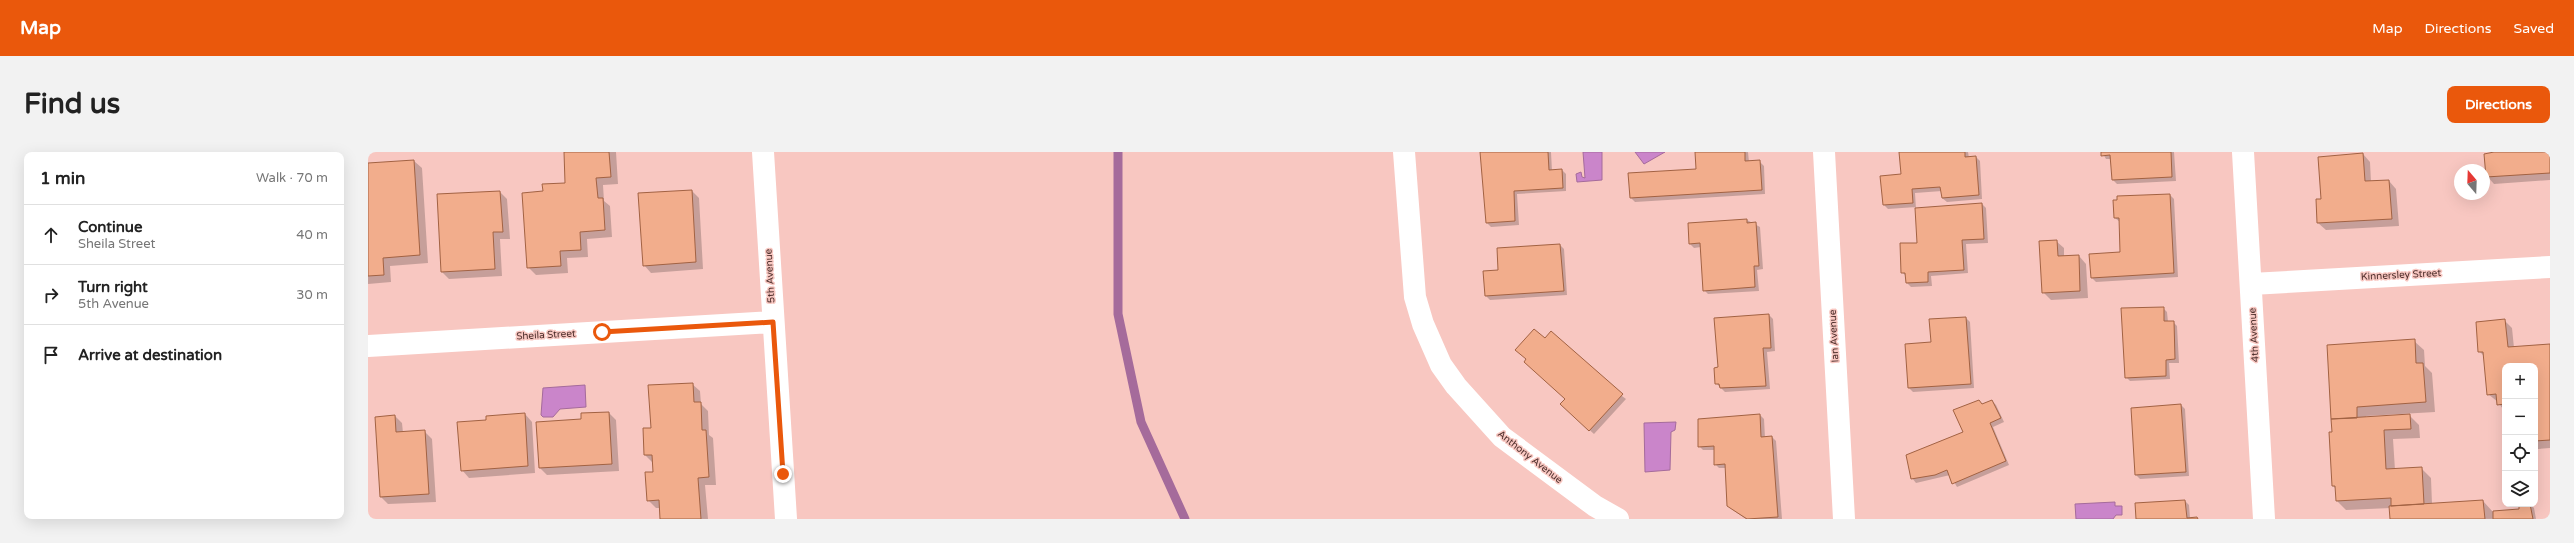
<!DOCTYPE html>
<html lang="en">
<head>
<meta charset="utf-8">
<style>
  :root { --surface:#fff; --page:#f2f2f2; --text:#222; --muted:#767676; --line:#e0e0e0; --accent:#ea580c }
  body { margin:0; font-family:"Varela Round",sans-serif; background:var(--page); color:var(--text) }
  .controls { position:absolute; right:12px; bottom:12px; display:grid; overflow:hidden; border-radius:8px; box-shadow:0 4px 16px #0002 }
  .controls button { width:36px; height:36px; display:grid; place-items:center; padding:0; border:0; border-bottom:1px solid var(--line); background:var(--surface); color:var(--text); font:20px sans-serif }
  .compass { position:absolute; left:2086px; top:12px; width:36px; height:36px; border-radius:50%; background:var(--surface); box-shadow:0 4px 16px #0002; rotate:341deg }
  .stop { position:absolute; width:12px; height:12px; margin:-9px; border:3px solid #ea580c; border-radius:50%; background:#fff }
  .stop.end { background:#ea580c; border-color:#fff; box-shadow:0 1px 4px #0008 }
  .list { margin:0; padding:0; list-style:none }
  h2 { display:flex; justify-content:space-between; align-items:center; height:52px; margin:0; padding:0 16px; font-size:17px }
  h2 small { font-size:13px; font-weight:400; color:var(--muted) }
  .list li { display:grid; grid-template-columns:26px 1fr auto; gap:12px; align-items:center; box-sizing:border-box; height:60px; padding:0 16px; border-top:1px solid var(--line) }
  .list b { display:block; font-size:15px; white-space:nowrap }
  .list p { margin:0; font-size:13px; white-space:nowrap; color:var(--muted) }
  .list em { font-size:13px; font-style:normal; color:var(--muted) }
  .icon { flex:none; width:22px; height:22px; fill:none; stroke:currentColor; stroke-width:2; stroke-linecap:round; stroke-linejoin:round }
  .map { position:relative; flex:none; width:2182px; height:367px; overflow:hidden; border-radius:8px }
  header { display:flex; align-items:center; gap:24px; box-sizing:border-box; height:56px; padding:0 20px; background:var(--accent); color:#fff }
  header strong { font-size:19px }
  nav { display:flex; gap:22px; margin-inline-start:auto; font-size:14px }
  .intro { display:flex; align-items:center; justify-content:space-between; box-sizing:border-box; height:96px; padding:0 24px }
  h1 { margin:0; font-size:28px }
  .button { padding:10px 18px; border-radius:8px; background:var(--accent); color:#fff; font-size:14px; font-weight:700 }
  main { display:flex; gap:24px; padding:0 24px }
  aside { flex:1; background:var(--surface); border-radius:8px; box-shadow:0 4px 16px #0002 }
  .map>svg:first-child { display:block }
  .water { fill:#ca85ca; stroke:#a56b9b }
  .shadow { fill:#0003 }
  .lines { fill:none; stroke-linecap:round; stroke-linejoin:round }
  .stream { stroke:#a56b9b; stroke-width:9 }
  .building { fill:#f2ad8c; stroke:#a26243 }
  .street { stroke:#fff; stroke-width:22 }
  .route { stroke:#ea580c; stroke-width:5 }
  .labels { text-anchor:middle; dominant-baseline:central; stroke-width:3; stroke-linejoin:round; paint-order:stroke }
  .street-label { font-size:10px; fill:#4e2f2c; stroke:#f8c7c1 }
</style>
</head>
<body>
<header>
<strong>Map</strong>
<nav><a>Map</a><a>Directions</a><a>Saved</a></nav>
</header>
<div class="intro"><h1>Find us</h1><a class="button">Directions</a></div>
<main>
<aside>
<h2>1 min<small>Walk · 70 m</small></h2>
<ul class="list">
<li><svg class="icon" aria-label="ahead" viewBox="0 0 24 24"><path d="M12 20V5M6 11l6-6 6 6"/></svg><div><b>Continue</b><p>Sheila Street</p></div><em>40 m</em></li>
<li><svg class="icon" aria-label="right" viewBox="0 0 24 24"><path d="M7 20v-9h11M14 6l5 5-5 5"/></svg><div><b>Turn right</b><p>5th Avenue</p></div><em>30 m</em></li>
<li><svg class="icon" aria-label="arrive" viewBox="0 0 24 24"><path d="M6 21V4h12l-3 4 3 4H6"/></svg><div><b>Arrive at destination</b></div></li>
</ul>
</aside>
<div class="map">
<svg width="2182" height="367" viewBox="0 0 2182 367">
  <rect width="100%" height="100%" fill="#f8c7c1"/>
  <path class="water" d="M1215,0H1234V28L1209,30L1208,22L1213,20L1214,25L1217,26Z
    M1267,0H1297L1276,12Z
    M217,233L218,255L192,257L185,265H175L173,263L175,236Z
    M1308,270L1307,278L1303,280L1302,318L1277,320L1276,271Z
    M1747,350V354H1754V363H1748L1745,367H1708L1707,352Z"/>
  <path class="shadow" d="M197,0H248L250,32L235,33L236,49L242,54L244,85L219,87L220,105L199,106L200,121L168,123L160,115L176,40L198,32Z
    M1113,0H1183L1184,19L1194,18L1198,22V39L1149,42L1151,73L1123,75L1119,71Z
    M1328,0H1380L1381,10L1391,9L1396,14L1397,42L1267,50L1263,46L1329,18Z
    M1532,0H1600L1601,6L1608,5L1612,9L1614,47L1579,50L1574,46V39L1547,41L1548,57L1614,52L1618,56L1620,91L1598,92L1600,121L1563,124L1564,134L1543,135L1539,131L1538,124L1534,120L1550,91L1548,55L1520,57L1516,53L1534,23Z
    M1734,0H1806L1808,29L1749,32L1745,28L1744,7H1738Z
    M2127,0H2182V28L2126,32L2119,24Z
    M1995,2L2002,10L2003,30L2021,29L2028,37L2031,74L1958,78L1950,71L1954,48Z
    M46,9L54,16L60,111L22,114L23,130L0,132V12Z
    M324,39L331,46L335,117L283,121L276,113Z
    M132,40L139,47L142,87H132L134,124L81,127L74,120Z
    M1802,43L1806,47L1810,125L1728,130L1724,126L1753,101L1752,70L1747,66L1750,45Z
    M1379,68L1392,75L1395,117L1389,118L1391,139L1340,142L1336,138L1333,95L1326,96L1322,92Z
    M1688,89L1696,96V105L1711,104L1718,112L1720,146L1683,148L1675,140Z
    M1192,93L1196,97L1199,143L1122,148L1118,144L1131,119Z
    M1795,156L1799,160L1800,170H1805L1809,174L1811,211H1801L1802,227L1762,229L1758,225Z
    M1401,163L1405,167L1407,199L1399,200L1402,237L1357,240L1348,231L1351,216Z
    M1598,166L1602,170L1606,236L1545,240L1541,236L1538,193L1564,191L1562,168Z
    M2137,169L2144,176L2146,196L2182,193V296L2170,297L2167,294V214H2137V260L2130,250L2120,242L2116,204L2111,199Z
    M1177,187L1258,247L1226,282L1197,256L1198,247Z
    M2046,189L2056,198L2057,214L2064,221L2067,260L1998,264V266L2042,264L2051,273L2052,286L2025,287L2027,318L2053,316L2063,326L2064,352L2115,349L2125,360L2152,358L2162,352L2166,356L2168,367H2023V356L1978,358L1969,349L1968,337L1965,334V281Z
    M324,232L332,239L333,252L340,259L341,283L345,286L348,333H337L340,367H293V356H288L280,348L286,321L285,311L277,303L284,277Z
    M1611,249L1615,253L1624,249L1628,253L1636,270L1625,275L1641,313L1589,335L1582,323L1548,331L1544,326L1596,280Z
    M1813,253L1817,257L1821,324L1772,327L1768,323Z
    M241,261L248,268L251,319L179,323L172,316L214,268Z
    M157,262L164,270L167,321L101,326L94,318L119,269Z
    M1392,263L1396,267L1397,286L1404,285L1408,289L1414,367H1378L1365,358L1360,354L1358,316H1351L1347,312V298H1335L1331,294Z
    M27,264L34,271L35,281L56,279L64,287L68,350L20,352L13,345Z
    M1817,349L1821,353L1822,366L1830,367H1769Z"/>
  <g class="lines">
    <path class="stream" d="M750,0V162L773,270L817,367"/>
  </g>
  <path class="building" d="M196,0H241L243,25L228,26L230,46H235L237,78L212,80L213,98L192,99L193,114L159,116L154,41L175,39L174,32L197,31Z
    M1112,0H1180L1181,18L1194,17L1195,36L1146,39L1147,69L1118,71Z
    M1327,0H1377V9L1392,8L1394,38L1262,46L1260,21L1328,17Z
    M1531,0H1597V5L1608,4L1611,43L1574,46L1572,35L1544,37L1545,51L1515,53L1512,24L1533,22Z
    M1733,0H1803L1804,25L1744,28L1742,3L1733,4Z
    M2126,0H2182V21L2118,25L2116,2Z
    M1995,1L1997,29L2021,28L2024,67L1949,71L1948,47H1953L1950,5Z
    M46,8L52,103L15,106L16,123L0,124V11Z
    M324,38L328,110L275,114L270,41Z
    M132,39L135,80H125L127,117L73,120L69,42Z
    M1802,42L1806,121L1723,126L1721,102L1752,100L1751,66H1746L1745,48H1749V44Z
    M1614,51L1616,87L1594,88L1596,118L1560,120V130L1538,131L1537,121H1533L1532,91H1549L1547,56Z
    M1379,67V71L1388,70L1391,114H1386L1387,135L1335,139L1332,91L1321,92L1320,71Z
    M1689,88L1690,104L1711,103L1712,139L1674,141L1671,89Z
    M1192,92L1196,139L1117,144L1115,119L1130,118L1129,96Z
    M1796,155V169H1806L1807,207L1798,208V224L1757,226L1753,156Z
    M1401,162L1403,196H1395L1398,234L1352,236L1351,232H1347L1346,216L1350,215L1346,166Z
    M1598,165L1603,232L1540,236L1537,192L1563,190L1561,167Z
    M2137,167L2140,195L2182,192V288L2167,289V214H2137V252L2129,253L2128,242L2119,243L2115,200H2110L2108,170Z
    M1166,177L1177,186L1183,179L1255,242L1221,279L1192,252L1197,247L1156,210L1158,207L1147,198Z
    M2047,187L2048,211H2055L2058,250L1989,255V266L1963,267L1959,193Z
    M325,231L326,250H333L334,278H338L341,325L330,326L333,367H292L291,348L279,349L277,320H285L284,303H276L275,276H283L280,233Z
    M1611,248L1614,252L1624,248L1633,266L1622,271L1638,309L1584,332L1579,318L1567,323L1543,327L1538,303L1595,280L1585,258Z
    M1813,252L1818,320L1767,323L1763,256Z
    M241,260L244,312L171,316L168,270L213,267V261Z
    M157,261L160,314L93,319L89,270L118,268V264Z
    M1392,262L1393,285L1404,284L1410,365L1379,367L1359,354L1357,312L1346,313V294L1330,295V267Z
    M2042,262L2043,277L2016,278L2018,317L2054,315L2056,352L2023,354V346L1968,349L1967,334H1964L1961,280H1964L1963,267Z
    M27,263L28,280L57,278L61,342L12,345L7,265Z
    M1817,348L1819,366L1829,365L1830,367H1768L1767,351Z
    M2115,348L2117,367H2022L2021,354Z
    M2151,352H2162L2165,367H2125V359L2151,357Z"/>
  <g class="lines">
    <path class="street" d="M395,0L418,367
      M1036,0L1047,145L1055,172L1073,213L1088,234L1134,285L1227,354L1250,367
      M1456,0L1476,367
      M1875,0L1896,367
      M1883,132L2182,115
      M0,194L405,170"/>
  </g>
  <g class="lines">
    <path class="route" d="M234,180L405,170L415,322"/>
  </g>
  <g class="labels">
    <g class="street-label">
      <text transform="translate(2033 123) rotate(-3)">Kinnersley Street</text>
      <text transform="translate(402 124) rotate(-93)">5th Avenue</text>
      <text transform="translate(178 183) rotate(-3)">Sheila Street</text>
      <text transform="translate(1886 183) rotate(-93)">4th Avenue</text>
      <text transform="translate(1466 184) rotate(-93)">Ian Avenue</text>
      <text transform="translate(1162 305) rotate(38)">Anthony Avenue</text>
    </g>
  </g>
</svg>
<div class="controls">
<button>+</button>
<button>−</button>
<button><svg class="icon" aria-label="locate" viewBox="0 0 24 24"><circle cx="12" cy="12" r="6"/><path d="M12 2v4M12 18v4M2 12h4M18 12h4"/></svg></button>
<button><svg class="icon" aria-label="layers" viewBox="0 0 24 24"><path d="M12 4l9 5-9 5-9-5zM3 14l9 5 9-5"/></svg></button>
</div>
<svg class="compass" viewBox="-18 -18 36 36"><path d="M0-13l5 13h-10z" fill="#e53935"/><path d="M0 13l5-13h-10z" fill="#767676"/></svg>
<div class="stop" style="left:234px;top:180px"></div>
<div class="stop end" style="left:415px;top:322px"></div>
</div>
</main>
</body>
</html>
